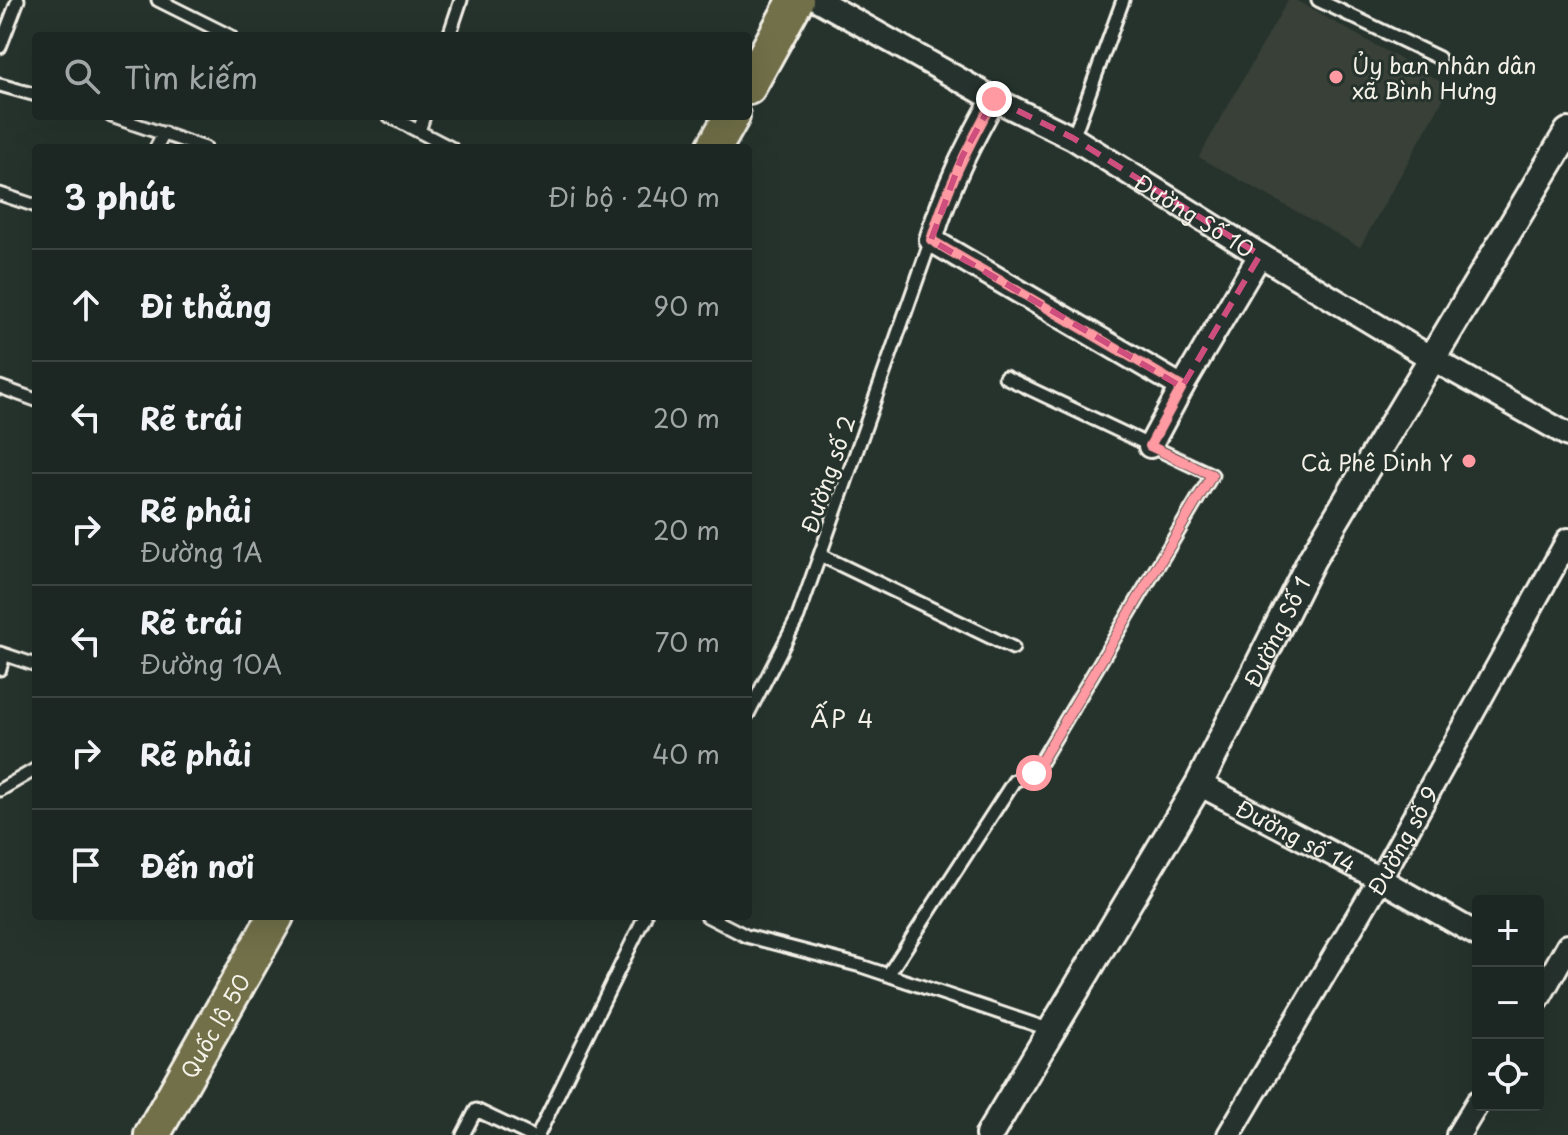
<!DOCTYPE html>
<html lang="vi">
<head>
<meta charset="utf-8">
<style>
  :root { --surface:#1c2622; --page:#29322f; --text:#f1f3f6; --muted:#a0a5a5; --line:#3a4340 }
  body { margin:0; font-family:"Playpen Sans",sans-serif; background:var(--page); color:var(--text) }
  .controls { position:absolute; right:24px; bottom:24px; display:grid; overflow:hidden; border-radius:8px; box-shadow:0 8px 32px #0002 }
  .controls button { width:72px; height:72px; display:grid; place-items:center; padding:0; border:0; border-bottom:2px solid var(--line); background:var(--surface); color:var(--text); font:40px sans-serif }
  .stop { position:absolute; width:24px; height:24px; margin:-18px; border:6px solid #ff9aa2; border-radius:50%; background:#fff }
  .stop.end { background:#ff9aa2; border-color:#fff; box-shadow:0 2px 8px #0008 }
  .list { margin:0; padding:0; list-style:none }
  h2 { display:flex; justify-content:space-between; align-items:center; height:104px; margin:0; padding:0 32px; font-size:34px }
  h2 small { font-size:26px; font-weight:400; color:var(--muted) }
  .list li { display:grid; grid-template-columns:52px 1fr auto; gap:24px; align-items:center; box-sizing:border-box; height:112px; padding:0 32px; border-top:2px solid var(--line) }
  .list b { display:block; font-size:30px; white-space:nowrap }
  .list p { margin:0; font-size:26px; white-space:nowrap; color:var(--muted) }
  .list em { font-size:26px; font-style:normal; color:var(--muted) }
  .icon { flex:none; width:44px; height:44px; fill:none; stroke:currentColor; stroke-width:2; stroke-linecap:round; stroke-linejoin:round }
  .map { position:relative; flex:none; width:1568px; height:1135px; overflow:hidden }
  .search { position:absolute; background:var(--surface); box-shadow:0 8px 32px #0002; left:32px; top:32px; width:720px; height:88px; display:flex; align-items:center; gap:20px; box-sizing:border-box; padding:0 28px; border-radius:8px; color:var(--muted); font-size:30px }
  .panel { position:absolute; background:var(--surface); box-shadow:0 8px 32px #0002; left:32px; top:144px; width:720px; height:776px; border-radius:8px }
  .map>svg:first-child { display:block }
  .built { fill:#394037 }
  .lines { fill:none; stroke-linecap:round; stroke-linejoin:round }
  .service-casing { stroke:#f4f1e8; stroke-width:17 }
  .minor-casing { stroke:#f4f1e8; stroke-width:28 }
  .tertiary-casing { stroke:#f4f1e8; stroke-width:32 }
  .primary-casing { stroke:#f4f1e8; stroke-width:40 }
  .service { stroke:#26332d; stroke-width:11 }
  .minor { stroke:#26332d; stroke-width:22 }
  .tertiary { stroke:#26332d; stroke-width:26 }
  .primary { stroke:#71704a; stroke-width:34 }
  .route { stroke:#ff9aa2; stroke-width:10 }
  .marked { fill:none; stroke:#ce4e7e; stroke-width:6; stroke-dasharray:16 10; stroke-linejoin:round }
  .poi-dot { fill:#ff9aa2; stroke:#26332d; stroke-width:3 }
  .labels { text-anchor:middle; dominant-baseline:central; stroke-width:6; stroke-linejoin:round; paint-order:stroke }
  .poi-label { font-size:22px; fill:#f4f1e8; stroke:#26332d; text-anchor:start }
  .street-label { font-size:22px; fill:#f4f1e8; stroke:#26332d }
  .neighbourhood-label { font-size:24px; letter-spacing:2px; fill:#f4f1e8; stroke:#26332d }
</style>
</head>
<body>
<div class="map">
<svg width="1568" height="1135" viewBox="0 0 1568 1135">
  <rect width="100%" height="100%" fill="#26332d"/>
  <filter id="ink" filterUnits="userSpaceOnUse"><feTurbulence type="fractalNoise" baseFrequency=".0125" numOctaves="2"/><feDisplacementMap in="SourceGraphic" scale="16" xChannelSelector="R" yChannelSelector="G"/><feConvolveMatrix kernelMatrix="1 2 1 2 8 2 1 2 1" color-interpolation-filters="sRGB"/></filter>
  <g filter="url(#ink)">
    <path class="built" d="M1288,0H1295L1450,87L1360,247L1199,157Z"/>
    <g class="lines">
      <defs>
        <path id="service" d="M158,0L230,36
          M1318,0L1439,58
          M449,36L461,0
          M0,47L18,0
          M0,85L36,95
          M111,116L205,148
          M389,116L451,148
          M419,131L424,116
          M1073,138L1123,0
          M156,148L164,133
          M0,194L36,206
          M0,387L36,400
          M820,555L1013,648
          M0,653L36,665
          M0,669L4,655
          M748,714L798,617L931,240
          M0,790L36,769
          M707,916L746,936L861,966L1051,1030
          M888,975L1014,781L1034,773L1212,475L1005,377
          M463,1135L476,1110L529,1135
          M538,1135L645,916"/>
        <g id="minor">
          <path id="s1" d="M818,0L994,99L1073,138L1260,255L1431,358L1568,435"/>
          <path d="M994,99C967,147 947,187 931,240L1182,387"/>
          <path d="M1150,446L1182,387L1260,255"/>
          <path id="s2" d="M1199,784L1380,879L1478,935"/>
          <path d="M1538,999L1568,946"/>
          <path id="s3" d="M1229,1135L1380,879L1568,540"/>
          <path d="M1458,1135L1478,1102"/>
        </g>
        <g id="tertiary">
          <path id="s4" d="M989,1135L1199,784L1312,559L1568,132"/>
        </g>
        <g id="primary">
          <path d="M748,87L796,0"/>
          <path d="M714,148L732,116"/>
          <path id="s5" d="M152,1135L276,916"/>
        </g>
      </defs>
      <use href="#service" class="service-casing"/>
      <use href="#minor" class="minor-casing"/>
      <use href="#tertiary" class="tertiary-casing"/>
      <use href="#primary" class="primary-casing"/>
      <use href="#service" class="service"/>
      <use href="#minor" class="minor"/>
      <use href="#tertiary" class="tertiary"/>
      <use href="#primary" class="primary"/>
    </g>
  </g>
  <g class="lines" filter="url(#ink)">
    <path class="route" d="M994,99C968,146 947,188 931,240L1182,387L1150,446L1212,475L1034,773"/>
  </g>
  <path class="marked" d="M994,99L1073,138L1260,255L1182,387L931,240L962,157Z"/>
  <g class="poi-dot">
    <circle cx="1336" cy="77" r="8"/>
    <circle cx="1469" cy="461" r="8"/>
  </g>
  <g class="labels">
    <g class="poi-label">
      <text x="1352" y="64">Ủy ban nhân dân<tspan x="1352" dy="25">xã Bình Hưng</tspan></text>
      <text x="1453" y="461" text-anchor="end">Cà Phê Dinh Y</text>
    </g>
    <g class="street-label">
      <text stroke="none"><textPath href="#s1" startOffset="434">Đường Số 10</textPath></text>
      <text transform="translate(827 474) rotate(-71)">Đường số 2</text>
      <text stroke="none"><textPath href="#s4" startOffset="580">Đường Số 1</textPath></text>
      <text stroke="none"><textPath href="#s2" startOffset="110">Đường số 14</textPath></text>
      <text stroke="none"><textPath href="#s3" startOffset="342">Đường số 9</textPath></text>
      <text stroke="none"><textPath href="#s5" startOffset="126">Quốc lộ 50</textPath></text>
    </g>
    <g class="neighbourhood-label">
      <text x="843" y="718">ẤP 4</text>
    </g>
  </g>
</svg>
<div class="controls">
<button>+</button>
<button>−</button>
<button><svg class="icon" aria-label="locate" viewBox="0 0 24 24"><circle cx="12" cy="12" r="6"/><path d="M12 2v4M12 18v4M2 12h4M18 12h4"/></svg></button>
</div>
<div class="stop" style="left:1034px;top:773px"></div>
<div class="stop end" style="left:994px;top:99px"></div>
<div class="search"><svg class="icon" aria-label="search" viewBox="0 0 24 24"><circle cx="10" cy="10" r="6"/><path d="M15 15l6 6"/></svg>Tìm kiếm</div>
<section class="panel">
<h2>3 phút<small>Đi bộ · 240 m</small></h2>
<ul class="list">
<li><svg class="icon" aria-label="ahead" viewBox="0 0 24 24"><path d="M12 20V5M6 11l6-6 6 6"/></svg><div><b>Đi thẳng</b></div><em>90 m</em></li>
<li><svg class="icon" aria-label="left" viewBox="0 0 24 24"><path d="M17 20v-9H6M10 6l-5 5 5 5"/></svg><div><b>Rẽ trái</b></div><em>20 m</em></li>
<li><svg class="icon" aria-label="right" viewBox="0 0 24 24"><path d="M7 20v-9h11M14 6l5 5-5 5"/></svg><div><b>Rẽ phải</b><p>Đường 1A</p></div><em>20 m</em></li>
<li><svg class="icon" aria-label="left" viewBox="0 0 24 24"><path d="M17 20v-9H6M10 6l-5 5 5 5"/></svg><div><b>Rẽ trái</b><p>Đường 10A</p></div><em>70 m</em></li>
<li><svg class="icon" aria-label="right" viewBox="0 0 24 24"><path d="M7 20v-9h11M14 6l5 5-5 5"/></svg><div><b>Rẽ phải</b></div><em>40 m</em></li>
<li><svg class="icon" aria-label="arrive" viewBox="0 0 24 24"><path d="M6 21V4h12l-3 4 3 4H6"/></svg><div><b>Đến nơi</b></div></li>
</ul>
</section>
</div>
</body>
</html>
